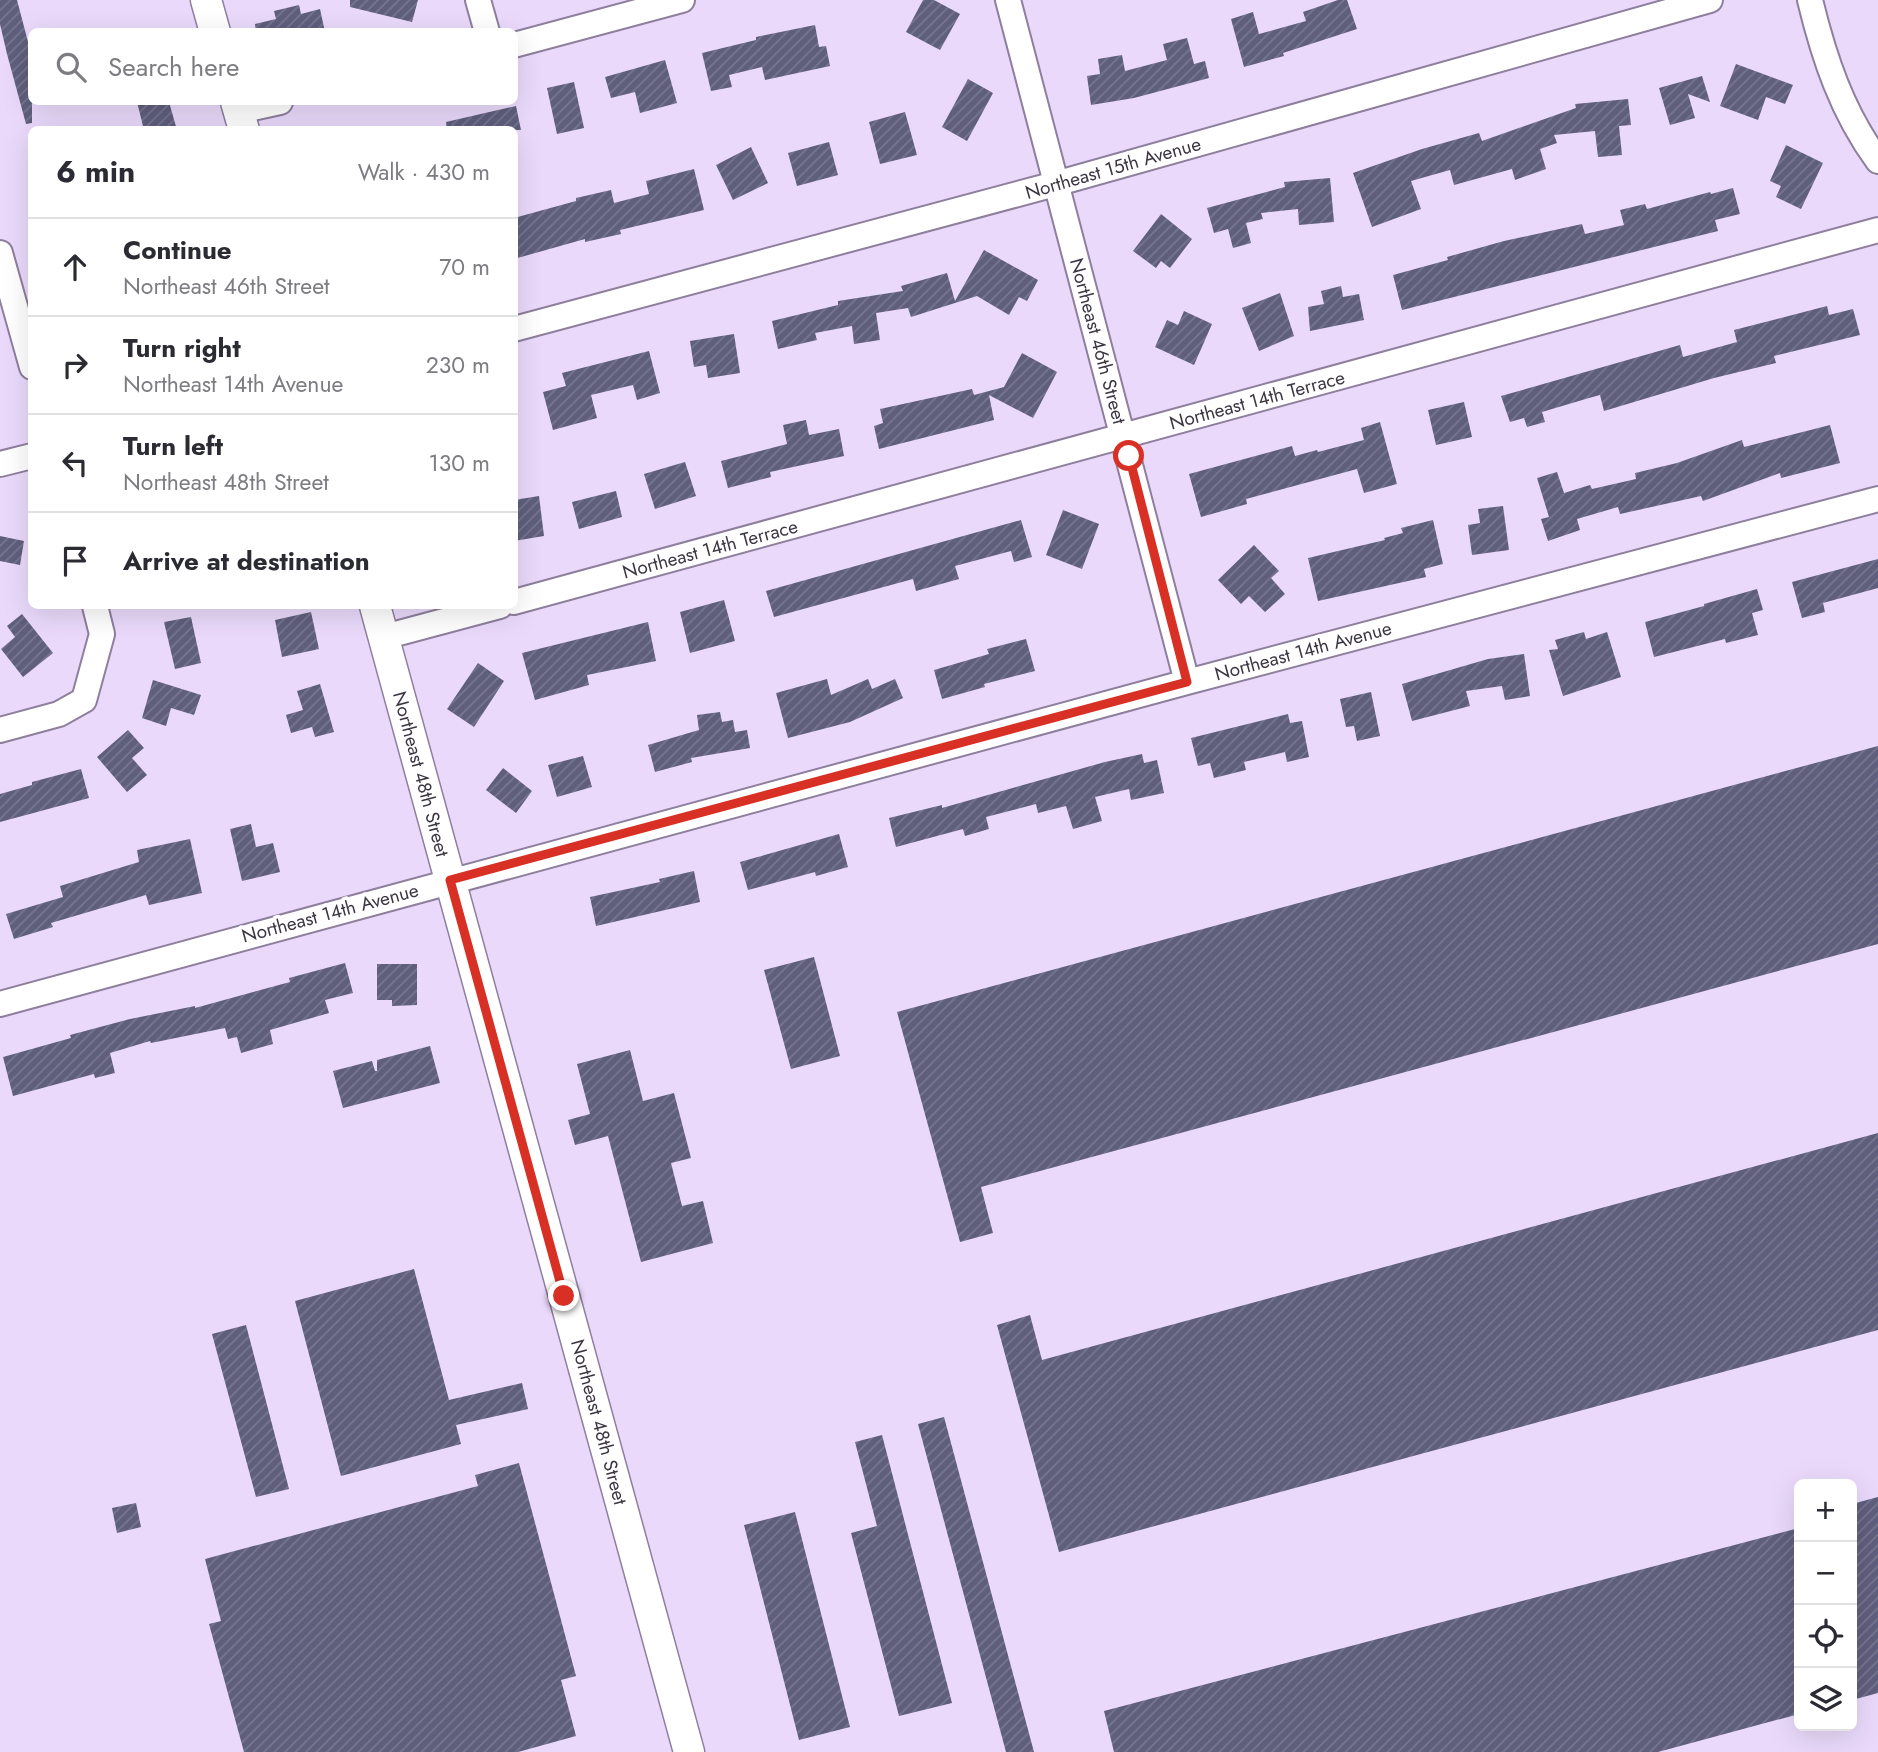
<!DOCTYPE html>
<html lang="en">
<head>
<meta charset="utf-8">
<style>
  :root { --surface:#fff; --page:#f7f7f7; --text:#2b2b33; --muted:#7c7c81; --line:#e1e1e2 }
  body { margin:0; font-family:Jost,sans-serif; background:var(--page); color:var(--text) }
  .controls { position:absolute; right:21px; bottom:21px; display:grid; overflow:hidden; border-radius:10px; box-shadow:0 7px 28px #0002 }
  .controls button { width:63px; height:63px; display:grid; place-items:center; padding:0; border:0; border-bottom:2px solid var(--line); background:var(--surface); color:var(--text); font:35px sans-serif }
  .stop { position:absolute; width:21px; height:21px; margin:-16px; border:5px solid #d93025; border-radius:50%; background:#fff }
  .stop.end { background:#d93025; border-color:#fff; box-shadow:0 2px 7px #0008 }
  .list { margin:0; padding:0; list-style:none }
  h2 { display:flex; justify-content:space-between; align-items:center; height:91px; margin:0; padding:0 28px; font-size:30px }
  h2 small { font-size:23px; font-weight:400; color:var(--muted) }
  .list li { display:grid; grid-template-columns:46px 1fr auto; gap:21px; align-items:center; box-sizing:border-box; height:98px; padding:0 28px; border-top:2px solid var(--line) }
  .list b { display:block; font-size:26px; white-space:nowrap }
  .list p { margin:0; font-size:23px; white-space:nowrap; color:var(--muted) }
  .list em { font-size:23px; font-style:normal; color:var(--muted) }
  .icon { flex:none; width:38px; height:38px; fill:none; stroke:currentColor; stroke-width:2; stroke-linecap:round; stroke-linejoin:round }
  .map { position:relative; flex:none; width:1878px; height:1752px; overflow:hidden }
  .search { position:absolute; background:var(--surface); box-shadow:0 7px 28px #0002; left:28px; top:28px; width:490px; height:77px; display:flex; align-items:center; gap:18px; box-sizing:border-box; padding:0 24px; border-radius:10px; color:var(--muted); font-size:26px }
  .panel { position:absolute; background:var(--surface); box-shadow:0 7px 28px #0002; left:28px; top:126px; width:490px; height:483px; border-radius:10px }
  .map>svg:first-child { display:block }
  .building { fill:url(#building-hatch) }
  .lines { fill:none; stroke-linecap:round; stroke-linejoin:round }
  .minor-casing { stroke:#8e7f9d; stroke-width:28 }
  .tertiary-casing { stroke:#8e7f9d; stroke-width:33 }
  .minor { stroke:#fff; stroke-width:24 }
  .tertiary { stroke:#fff; stroke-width:30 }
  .route { stroke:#d93025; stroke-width:9 }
  .labels { text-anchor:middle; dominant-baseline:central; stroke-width:7; stroke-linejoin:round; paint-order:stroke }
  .street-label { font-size:19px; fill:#3c3643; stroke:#fff }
</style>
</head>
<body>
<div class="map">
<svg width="1878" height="1752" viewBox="0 0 1878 1752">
  <defs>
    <pattern id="building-hatch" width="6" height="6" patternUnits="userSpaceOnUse" patternTransform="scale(1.75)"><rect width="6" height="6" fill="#5f5e7d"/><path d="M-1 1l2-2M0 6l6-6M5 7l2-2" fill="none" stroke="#787790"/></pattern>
  </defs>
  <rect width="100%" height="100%" fill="#ead9fb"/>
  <path class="building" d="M0,0H17L32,57V123L26,124L7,54L0,24Z
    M350,0H418L412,22L350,7Z
    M923,0H934L960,14L940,50L906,32Z
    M1338,0H1347L1357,29L1283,53L1284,56L1244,67L1231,19L1253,12L1259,34L1306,21L1303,12Z
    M299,5L301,14L320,9L325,32H256L255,24L276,19L274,11Z
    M815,25L819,47L826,46L830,66L765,80L762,67L729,75L732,87L711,91L702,53L756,40V37Z
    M1187,38L1194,64L1205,61L1209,78L1134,98L1091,105L1087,76L1100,74L1098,59L1122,55L1125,71L1167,60L1163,44Z
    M665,60L677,103L640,113L635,92L611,98L605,77Z
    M1736,64L1793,85L1785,104L1766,97L1758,120L1720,106Z
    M1702,76L1710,102L1688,94L1695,118L1670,125L1659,88Z
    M968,79L993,93L967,141L942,127Z
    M574,82L584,128L557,134L547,88Z
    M1628,99L1631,125L1619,126L1622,155L1598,157L1595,131L1554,135L1557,143L1540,149L1546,169L1515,180L1512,169L1454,185L1450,170L1411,181L1421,209L1372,227L1353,173L1422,149L1479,133L1482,141L1576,108L1575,104Z
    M137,102H169L177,130H144Z
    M516,106L521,130H447L446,122Z
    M905,112L917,155L880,164L869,122Z
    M829,142L838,175L797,186L788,153Z
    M1786,145L1823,163L1801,209L1776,197L1781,186L1770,181Z
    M751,147L768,183L733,200L716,165Z
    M694,169L704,210L620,230L621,234L585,242V239L514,259V218L576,201V198L611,190L614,203L649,194L646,181Z
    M1330,178L1334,222L1299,225L1298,209L1261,213L1263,219L1246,223L1251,243L1233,248L1228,229L1214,233L1207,208L1285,187L1284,182Z
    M1733,188L1740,214L1715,220L1718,231L1402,310L1393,275L1448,260L1447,257L1504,241L1582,224L1585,234L1624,225L1620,210L1645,204L1647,209L1710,192L1711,194Z
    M1161,214L1192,239L1170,268L1161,261L1156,268L1133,251Z
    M984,250L1038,280L1027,301L1019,297L1009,315L977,296L911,317L908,308L876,313L880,340L854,344L852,326L815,333L817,340L778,349L772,321L838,305V301L903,291L901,286L947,273L955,301Z
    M1341,286L1343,297L1359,294L1364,320L1310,331L1308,307L1324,304L1321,291Z
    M1280,293L1294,336L1259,351L1242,308Z
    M1827,306L1829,315L1853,309L1860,335L1774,356L1776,363L1714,378L1604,411L1600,395L1589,398L1542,412L1545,422L1527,427L1524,418L1510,422L1501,396L1680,345L1683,357L1737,342L1734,330Z
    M1184,311L1212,324L1194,365L1155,347L1167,320L1178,325Z
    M734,334L740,373L708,378L706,365L694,367L690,341Z
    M649,351L660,393L637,400L633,385L591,395L597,418L553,430L543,392L566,386L562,373Z
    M1022,353L1057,372L1033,418L989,395L994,420L879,449L874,426L883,423L880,409L972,389L974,395L1004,387Z
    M1464,402L1472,437L1436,445L1428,410Z
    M806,420L809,435L839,429L844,456L770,472L771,477L728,488L721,461L787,444L783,425Z
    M1380,422L1397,484L1364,493L1357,469L1246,499L1247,504L1201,517L1189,474L1292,446L1295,456L1317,450L1318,452L1364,440L1361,428Z
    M1830,425L1840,463L1781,478L1780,473L1703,501L1701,496L1620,514L1618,507L1577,519L1580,530L1548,541L1541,519L1549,517L1537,478L1557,472L1564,493L1590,485L1592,489L1636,479L1635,473L1677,463L1742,440L1744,447Z
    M685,462L696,496L655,509L644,474Z
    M616,491L622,517L579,529L572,502Z
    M539,496L544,536L514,541V500Z
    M1503,506L1509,550L1472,555L1468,525L1480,523L1478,509Z
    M1063,510L1099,524L1082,569L1046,555Z
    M1021,520L1032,557L1014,562L1011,551L955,566L959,579L916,591L913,579L774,617L766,591Z
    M1433,520L1443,564L1424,569L1426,577L1318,601L1308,558L1385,540L1384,538L1403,533L1401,528Z
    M0,536L24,541L20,565L0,561Z
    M1254,545L1279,571L1271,578L1285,594L1265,612L1249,596L1241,604L1218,580Z
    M1878,559V588L1823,603L1825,612L1802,618L1792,582Z
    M1757,589L1763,610L1752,613L1758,635L1726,643L1725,639L1654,657L1645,622L1704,606V604Z
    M724,600L735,641L690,653L680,612Z
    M311,612L319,649L282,657L275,620Z
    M22,614L53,653L23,677L1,649L15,637L7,626Z
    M191,617L201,663L175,669L164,622Z
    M648,622L656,661L587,675L589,685L535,700L522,653Z
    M1584,632L1586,639L1607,632L1621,677L1563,696L1549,650L1558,649L1555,640Z
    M1026,639L1035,671L984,684L985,687L942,699L934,670L989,654L987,649Z
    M1524,654L1530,696L1505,700L1502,686L1466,691L1470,706L1412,721L1402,684L1488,659Z
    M478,663L504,681L474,727L447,709Z
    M827,679L831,695L868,679L872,689L895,679L903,698L850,722L788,738L776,693Z
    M153,680L201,695L194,715L171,708L166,726L142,718Z
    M320,684L334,732L315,737L312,727L291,733L286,715L303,710L297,691Z
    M1371,692L1380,736L1357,741L1354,726L1346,727L1340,699Z
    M720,712L722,722L733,720L735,732L747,730L750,748L691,758L692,762L655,772L648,745L699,730L697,715Z
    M1288,714L1290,723L1302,721L1309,757L1287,762L1285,752L1244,762L1246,770L1214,778L1210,763L1198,766L1191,738Z
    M128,730L144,748L132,758L147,775L127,792L97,757Z
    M1878,746V944L981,1187L993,1233L960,1242L897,1012Z
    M1142,754L1144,763L1157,760L1164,793L1131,800L1129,789L1095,797L1102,821L1073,829L1066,806L1038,813L1036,804L986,817L989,829L965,836L963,829L896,847L889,818L942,805V808L1105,762Z
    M583,756L592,787L557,797L548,765Z
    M503,768L532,791L516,813L486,790Z
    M81,769L89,798L0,822V794L32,785V782Z
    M251,824L256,847L273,843L280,872L242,881L230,829Z
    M839,834L848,867L816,876L815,872L748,890L740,862Z
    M190,839L202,893L149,905L146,895L51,923L53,927L14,939L6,914L63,897L60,886L139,862L137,850Z
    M694,871L700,902L596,926L590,897L660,882L659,879Z
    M814,957L840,1056L791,1069L764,970Z
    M345,963L353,993L325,1000L329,1013L270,1030L273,1044L241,1053L237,1037L228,1039L225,1028L151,1043L150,1041L110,1053L115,1073L95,1078L94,1074L13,1096L3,1057L71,1038L70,1035L130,1019L195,1006V1008L290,982L289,978Z
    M377,964H417V1005L392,1006V1000H377Z
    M430,1046L440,1083L343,1108L333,1071L372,1061L375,1071H377V1060Z
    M630,1050L643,1101L674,1093L691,1158L671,1163L682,1206L703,1201L713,1243L641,1262L608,1136L575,1145L568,1120L590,1114L577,1064Z
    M1878,1133V1330L1059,1552L997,1325L1030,1315L1042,1360Z
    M414,1269L449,1400L522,1383L528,1409L456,1425L461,1444L341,1476L295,1301Z
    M246,1325L289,1489L256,1497L212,1334Z
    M944,1417L1034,1752H1006L918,1424Z
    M882,1435L952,1703L899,1716L851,1533L877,1526L855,1442Z
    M519,1463L576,1676L561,1680L576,1736L518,1752H244L209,1624L221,1621L205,1559L478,1486L475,1475Z
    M1878,1497V1693L1852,1700V1504Z
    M136,1503L141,1527L117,1533L112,1508Z
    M795,1512L850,1727L799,1740L744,1525Z
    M1799,1528V1714L1658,1752H1114L1104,1711Z"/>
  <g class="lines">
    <defs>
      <path id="minor" d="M478,0L487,32
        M1008,0L1187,682
        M1810,0C1824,58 1842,112 1878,161
        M514,45L682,0
        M239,111L280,102
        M0,253L32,367
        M514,329L1055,184L1710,0
        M0,464L32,456
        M514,602L1878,230
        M384,637L500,606
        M0,730L59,714L84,700L102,634L95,606
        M0,1004L1187,682L1878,499"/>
      <path id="tertiary" d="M206,0L215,32
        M236,102L244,130
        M375,606L689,1752"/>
    </defs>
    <use href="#minor" class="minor-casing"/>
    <use href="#tertiary" class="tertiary-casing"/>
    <use href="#minor" class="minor"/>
    <use href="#tertiary" class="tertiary"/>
  </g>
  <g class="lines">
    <path class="route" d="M564,1296L450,880L1187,682L1129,456"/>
  </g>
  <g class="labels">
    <g class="street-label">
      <text transform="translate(1113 168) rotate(-16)">Northeast 15th Avenue</text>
      <text transform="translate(1098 341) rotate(75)">Northeast 46th Street</text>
      <text transform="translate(1257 400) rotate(-15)">Northeast 14th Terrace</text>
      <text transform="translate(710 549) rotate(-15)">Northeast 14th Terrace</text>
      <text transform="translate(1303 651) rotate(-15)">Northeast 14th Avenue</text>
      <text transform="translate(421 774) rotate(75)">Northeast 48th Street</text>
      <text transform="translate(330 913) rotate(-15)">Northeast 14th Avenue</text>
      <text transform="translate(599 1422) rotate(75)">Northeast 48th Street</text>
    </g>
  </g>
</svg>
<div class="controls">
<button>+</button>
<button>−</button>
<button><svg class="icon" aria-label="locate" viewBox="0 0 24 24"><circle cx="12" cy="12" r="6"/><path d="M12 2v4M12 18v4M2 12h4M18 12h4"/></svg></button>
<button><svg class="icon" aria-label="layers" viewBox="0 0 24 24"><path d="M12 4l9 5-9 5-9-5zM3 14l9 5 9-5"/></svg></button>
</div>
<div class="stop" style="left:1129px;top:456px"></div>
<div class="stop end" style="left:564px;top:1296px"></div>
<div class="search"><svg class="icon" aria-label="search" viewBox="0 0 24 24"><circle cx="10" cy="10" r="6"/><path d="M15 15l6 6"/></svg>Search here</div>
<section class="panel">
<h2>6 min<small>Walk · 430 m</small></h2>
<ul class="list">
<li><svg class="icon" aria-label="ahead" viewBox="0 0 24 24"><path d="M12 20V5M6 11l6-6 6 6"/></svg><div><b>Continue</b><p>Northeast 46th Street</p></div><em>70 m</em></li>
<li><svg class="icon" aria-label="right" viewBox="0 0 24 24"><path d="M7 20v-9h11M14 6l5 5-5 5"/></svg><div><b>Turn right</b><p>Northeast 14th Avenue</p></div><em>230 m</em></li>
<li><svg class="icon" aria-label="left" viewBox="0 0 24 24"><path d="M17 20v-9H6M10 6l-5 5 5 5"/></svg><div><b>Turn left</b><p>Northeast 48th Street</p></div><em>130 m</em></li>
<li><svg class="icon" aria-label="arrive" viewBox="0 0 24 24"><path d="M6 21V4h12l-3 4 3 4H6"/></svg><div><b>Arrive at destination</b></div></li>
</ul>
</section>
</div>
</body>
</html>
